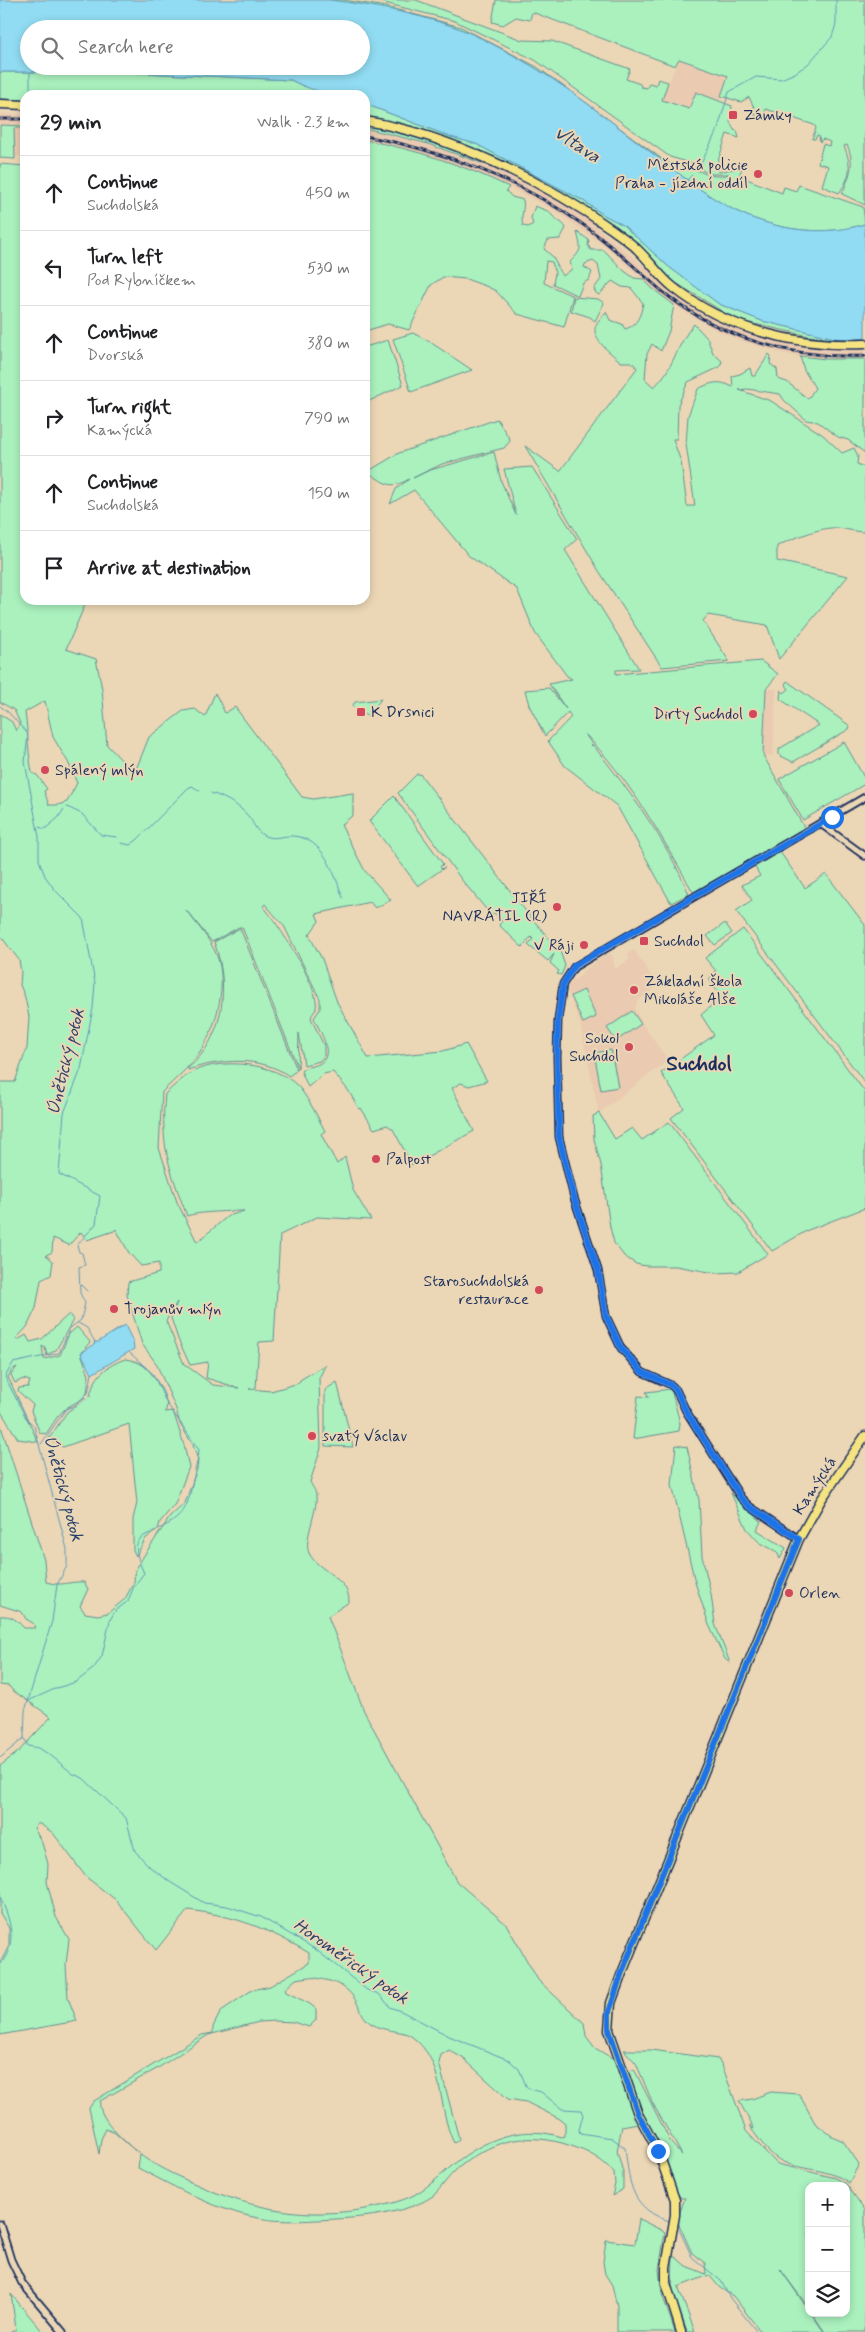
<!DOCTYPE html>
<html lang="en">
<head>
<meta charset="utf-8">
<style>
  :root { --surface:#fff; --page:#f2f2f2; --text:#202124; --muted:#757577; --line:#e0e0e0 }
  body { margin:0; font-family:Mynerve,sans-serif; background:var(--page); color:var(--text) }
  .controls { position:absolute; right:15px; bottom:15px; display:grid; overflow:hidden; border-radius:10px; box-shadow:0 2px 8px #0003 }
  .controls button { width:45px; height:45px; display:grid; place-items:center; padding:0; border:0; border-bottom:1px solid var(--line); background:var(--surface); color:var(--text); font:25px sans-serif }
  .stop { position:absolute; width:15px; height:15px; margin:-11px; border:4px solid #1a73e8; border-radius:50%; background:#fff }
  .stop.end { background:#1a73e8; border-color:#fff; box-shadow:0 1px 5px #0008 }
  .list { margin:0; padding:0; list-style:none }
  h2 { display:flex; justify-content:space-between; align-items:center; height:65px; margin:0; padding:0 20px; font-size:21px }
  h2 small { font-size:16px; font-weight:400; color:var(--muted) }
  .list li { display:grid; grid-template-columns:32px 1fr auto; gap:15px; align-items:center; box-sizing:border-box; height:75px; padding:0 20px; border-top:1px solid var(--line) }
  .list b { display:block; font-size:19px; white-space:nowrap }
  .list p { margin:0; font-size:16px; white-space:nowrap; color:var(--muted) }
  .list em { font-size:16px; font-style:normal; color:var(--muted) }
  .icon { flex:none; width:28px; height:28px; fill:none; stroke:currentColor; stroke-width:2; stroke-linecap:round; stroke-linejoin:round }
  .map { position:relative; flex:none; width:865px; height:2332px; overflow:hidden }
  .search { position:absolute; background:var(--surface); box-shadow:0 2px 8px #0003; left:20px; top:20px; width:350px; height:55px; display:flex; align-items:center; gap:12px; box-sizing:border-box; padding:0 18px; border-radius:28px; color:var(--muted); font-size:19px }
  .panel { position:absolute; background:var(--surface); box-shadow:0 2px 8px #0003; left:20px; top:90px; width:350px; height:515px; border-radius:15px }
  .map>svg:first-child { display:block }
  .built { fill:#eacab0 }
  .green { fill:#aaf1be; stroke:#62908e; fill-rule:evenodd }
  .water { fill:#91dcf2; stroke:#6297b7 }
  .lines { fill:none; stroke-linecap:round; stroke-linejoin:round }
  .stream { stroke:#6297b7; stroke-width:1 }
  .minor-casing { stroke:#1b2f5e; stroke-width:9 }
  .major-casing { stroke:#1b2f5e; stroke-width:11 }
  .minor { stroke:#ebd7b5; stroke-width:5.5 }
  .major { stroke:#f5e382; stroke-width:8 }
  .rail-casing { stroke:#1b2f5e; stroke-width:3 }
  .rail { stroke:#ebd7b5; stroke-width:1; stroke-dasharray:4; stroke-linecap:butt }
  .route { stroke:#1a73e8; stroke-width:6 }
  .poi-dot { fill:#d1495b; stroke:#ebd7b5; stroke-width:2 }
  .labels { text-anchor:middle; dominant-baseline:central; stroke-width:4; stroke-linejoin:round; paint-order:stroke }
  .poi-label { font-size:16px; fill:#1b2f5e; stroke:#ebd7b5; text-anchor:start }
  .street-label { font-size:16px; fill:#1b2f5e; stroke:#ebd7b5 }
  .water-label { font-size:18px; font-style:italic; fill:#27406d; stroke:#ebd7b5 }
  .district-label { font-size:21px; font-weight:bold; fill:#1b2f5e; stroke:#ebd7b5 }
</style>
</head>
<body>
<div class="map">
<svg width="865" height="2332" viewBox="0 0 865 2332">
  <rect width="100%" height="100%" fill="#ebd7b5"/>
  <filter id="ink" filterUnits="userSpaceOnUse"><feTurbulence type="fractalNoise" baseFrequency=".02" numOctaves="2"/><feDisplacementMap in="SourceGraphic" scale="10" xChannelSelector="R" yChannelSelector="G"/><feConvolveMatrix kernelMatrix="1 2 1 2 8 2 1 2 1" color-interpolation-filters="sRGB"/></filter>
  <g filter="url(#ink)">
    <path class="built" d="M679,59L728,76L719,101L696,93L690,109L661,100Z
      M0,114L25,115V126L0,125Z
      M14,128H25V156H15Z
      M365,128L396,135L453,152L487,165L537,188L586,218L679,295L720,320L743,330L787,343L824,348H865V359H823L785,354L739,340L715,329L672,304L605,246L552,209L500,183L449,163L365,140Z
      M766,689H776L773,756L763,755Z
      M634,950L656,983L652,987L654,989L637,1001L635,1010L643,1025L668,1060L599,1113L580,1023L568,993V985L572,981L584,973L582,971L607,954L611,953L613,958L615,969L630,959L627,954Z"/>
    <path class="green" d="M330,0H344L387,7L461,27L537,67L666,162C672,165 679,164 686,166C702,171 711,180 729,174H709L697,167V165L670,157L535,60L455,21L373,0H416L522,40L552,41L630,69L626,79L640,84L641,87L647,88L649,83L656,85L658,79L668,82L662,100L689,109L696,92L732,106L730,122L734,130L737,131L739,138L727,134L716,167L718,172L738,168L743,165L739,176L782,193L784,187L796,191L799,185L863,207L865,224C826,236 784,231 747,216C716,203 687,180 661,160C614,124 566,84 513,55C494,45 473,33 452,26C413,13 371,5 330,0Z
      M496,0H865V205L842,194C849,177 856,164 847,145L844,146C852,165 851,177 839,193L822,186L828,166L818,163L823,144L829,146L830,142L823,139L820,142L819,136L817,135L815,139H812L816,128L814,125L766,109L763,117L757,114L755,116L754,107L749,97L741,102L721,96L728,76L679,59L675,66L532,12L530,20L516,17L503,25L492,22Z
      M62,66C80,66 105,62 121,72L291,80L301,85L333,95H25V100L0,99V72H54Z
      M365,104L451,137L476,144L582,200L604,215L623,225L669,267L719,304L762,321L839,339L865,338V340H843L810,336L736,320L673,281L630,240L503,163L465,145L365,119Z
      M365,124L460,150L489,162L487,165L425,143L365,128Z
      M0,125L25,126V128H14L15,159L0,158Z
      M365,140C414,149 464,165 509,187L506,191L512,197L523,200C525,209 520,215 523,226L528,227L533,224L531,218L535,206L550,212C554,221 562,220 566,228L560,239L548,240L544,249L552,256L563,276L572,269L570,262C583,249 581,249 577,232L589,240L588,245L591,250H604L623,270L634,278L643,279L653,289L674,305L669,331L661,351L652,344L647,354L645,379L654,387C674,369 677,343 694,324L707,338L713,353L722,361L720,367L688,382L678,405L677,439H673L681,462L687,506H695L686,444L688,416L698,389C712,382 719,380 733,387L732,376L740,374L750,368L752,376H755L769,354L771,356L770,364L777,369L778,379L787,382L808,399L815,388L804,370L800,356L826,359H865V453L848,440L838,437L818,422L806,420L784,400L780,394L747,389L739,390L771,401L823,435L842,453L854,448L858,456L857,464L865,467V532C855,532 847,529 838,528C822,526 792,539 777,546V561L848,576L779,659L767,625L708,615L703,621L729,661L662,667L599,571L525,446L560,471L637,368L632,362H621C612,353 590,340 596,325C598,320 603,316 606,312L610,320L622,324L625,329C637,326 641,315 643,303L631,288L622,287L612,281L599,295L596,293L594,289L601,279L598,265L593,261L585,264L584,267L592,272L589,280L583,283L578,296L553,284L555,273L552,262L546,261L544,283L573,296L564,327L517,314L496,291L488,287L466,279L443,277L431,285L409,330L388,324L365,331Z
      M0,164L25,166V600H87L66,649L96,659L102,689L107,745L131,770L137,767L149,737L183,711L195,709L205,717L215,693L225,713L235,707L302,797L313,799L353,793V815L341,825L365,871L391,900L375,908L370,902L316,914L319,921L309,935L322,959L337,1002L368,1058L443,1051L466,1044L487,1081L469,1086L461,1083L452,1088L474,1131L412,1165L393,1129L387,1125L374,1129L361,1108L359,1109L348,1090L333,1072L323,1074L308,1087L301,1071C306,1066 313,1067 319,1064C336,1055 319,1030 314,1018L320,1009V999L284,926L265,904L263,906C276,921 321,989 316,1008C315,1012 312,1013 311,1018L324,1046V1056L320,1061L304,1065L299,1033L298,1068L242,927H239L212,942L186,910C197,925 214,943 219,962C226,989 216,1030 199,1053C189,1068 174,1080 162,1092L159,1148L177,1202L197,1242L228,1216L244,1211C233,1211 196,1212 187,1216C169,1168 160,1146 165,1094C175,1085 186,1074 199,1069C229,1058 282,1064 302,1091C311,1103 318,1118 325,1131L321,1134L337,1164L345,1157L353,1190L371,1220L317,1217L280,1235L274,1341L259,1342L256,1388L249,1389L271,1391L299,1383L300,1380L326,1364L319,1378L321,1448L310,1482C312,1486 316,1491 316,1496C318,1511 303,1540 309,1553C317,1571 350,1578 349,1602L328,1616L364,1711L457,1882L506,1924L538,1980L584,2023L586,2036L595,2048L615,2060L638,2123L622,2126L617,2151L623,2172V2189L612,2196L615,2184L614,2173C600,2156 582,2149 562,2143C521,2132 489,2142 457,2169C448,2177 442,2187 434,2195C424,2203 408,2208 396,2211C377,2216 355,2218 336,2219C315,2220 292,2222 271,2220C222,2214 181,2190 138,2168L140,2155L115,2133L106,2129L101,2139L99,2154L89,2108L94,2101L202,2035L213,2033V2027L221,2011L252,1990L270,1986L309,1963V1953C267,1928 236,1916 188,1910L156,1950L116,1900L86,1877L53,1833L40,1824H37L34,1828L42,1843L48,1864L47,1882L56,1917L69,1939L66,1965L68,1998L77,2021L0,2035V1963L9,1946V1928L0,1913V1766L18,1752L51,1717L12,1690L9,1686L0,1685V1616C11,1615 17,1620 24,1628H35L33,1623L26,1619L22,1612L0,1605V1423L44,1560L46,1582C64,1587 67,1581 84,1582L88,1589L80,1606L85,1613L98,1615L108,1613L125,1599L134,1582L135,1571L143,1557L170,1517L185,1503L197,1469L198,1460L193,1445L180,1424L176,1409L156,1363L142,1344L127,1295L128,1282L159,1273V1263L141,1266L129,1253L116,1229L114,1231L87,1240L81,1232L69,1245L53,1238L52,1252L46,1255L53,1261L51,1275L41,1280L36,1308L27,1327L16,1339L18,1340L26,1335L30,1342L42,1339L69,1314L73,1320L56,1350L47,1355L45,1348L42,1346L44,1359L60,1355L69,1334L77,1327L90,1342L81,1353L89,1376L87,1393L84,1398L66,1408L58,1416L46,1434L40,1433L31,1411L33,1405L18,1391L19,1388L28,1387L30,1381L23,1379L15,1383L11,1375L17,1367L13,1369L8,1377L38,1442L18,1439L0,1410V1082H15L27,1048L29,1017L25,997L20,985L21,972L19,960L0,935V714L12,722L16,731L20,723L14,710L0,702ZM45,701L53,737L68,762L77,783L67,802L58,805H49L44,791L47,789L37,775L32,773C28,753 28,732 25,712ZM177,1302L171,1318L178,1339L190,1365L208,1362L206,1378L239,1388L213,1385L184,1364L166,1321ZM309,1977C329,1980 347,1983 357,2003C360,2009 363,2017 369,2022C384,2033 400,2029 411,2036C447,2062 436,2107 454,2143L459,2139L439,2063L441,2055L449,2050L464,2059L508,2099L526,2102L560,2119L565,2123V2136L562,2137C524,2125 490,2137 459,2160C444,2172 430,2186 414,2195C400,2202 385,2205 370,2208C310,2220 255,2210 200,2186C181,2178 163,2170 146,2159C133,2150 96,2118 100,2101L158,2068L208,2035L259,2022L274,2021L293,2022L309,2027L316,2020V2009L310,2004L286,1992L285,1989L296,1979Z
      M574,297L598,299L604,303L595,321L590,317L571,311Z
      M413,333L430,342L472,370L411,392L393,339Z
      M388,340L403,385L365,403V347Z
      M497,419L509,438L510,441L504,448L442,464L413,478L427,471L494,452L501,481L516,515L504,469L532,467L577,539L565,550L639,669L616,670V674L761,661L778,674L766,689L763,755L805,829L693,892C661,835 630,780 584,733L592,744L591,746L593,745C630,792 665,838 689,894L671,903L617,806L565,766L548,741L571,717L568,712L545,736L529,705L525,690L549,688L566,709L549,684L572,679L567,676L535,633L517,589L469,556L414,490L390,504L396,489L409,479C389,491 385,482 367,472L399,453Z
      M787,681L850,726L849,729L793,762L779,755V749L819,725L780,699L781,690L784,693L789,689L785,684Z
      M381,699L368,716L352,706L355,702Z
      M844,742L865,779V784L803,820L779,779Z
      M417,774H420L528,914L560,951L565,966L561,975L557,974L559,971L550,963L554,954L548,961L528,945L533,939L531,937L522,947L499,925L502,921L495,913L491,915L461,879L398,793Z
      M394,796L443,864L440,867L442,869L445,867L418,886L369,821Z
      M780,852L805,888L826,874L865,925V1083L736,911L752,900L742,885L760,876L755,867Z
      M725,923L732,933L715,945L707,936Z
      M240,928L297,1070L289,1076C262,1056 219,1059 188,1070V1068C225,1038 230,984 214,942Z
      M743,929L865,1092V1208L808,1230L772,1251L671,1118L684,1108L661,1073L714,1035L701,1015L721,997L709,979L716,971L705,958Z
      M584,990L596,1017L583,1023L571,996Z
      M632,1011L641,1024L616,1041L607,1028Z
      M611,1050L618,1087L601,1090L594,1053Z
      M599,1113L615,1139L632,1128L642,1140L669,1122L768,1254L738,1272L715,1273L676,1266H646L636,1264L624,1256L614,1243L610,1227L601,1165L594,1139L593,1116Z
      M125,1359C132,1360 139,1362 144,1366C154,1374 172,1401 165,1412L173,1411L184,1445L189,1467L175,1504L160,1522L158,1530L146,1538L136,1556L133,1550V1519L137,1503L129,1424L63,1447L48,1440L67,1412L90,1396C94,1376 106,1366 125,1359Z
      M337,1382L353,1447L325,1446V1390Z
      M671,1389L680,1423L679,1431L633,1439L638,1396L649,1397L646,1392Z
      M676,1445L687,1447L699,1500L702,1556L711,1594L715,1624L730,1663L725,1659L709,1625L695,1582L672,1485Z
      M731,1493L761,1521L757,1530L786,1548L780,1559L777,1552L759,1542L747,1529Z
      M624,2050H651L718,2059L722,2065L746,2131L777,2164L836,2178L846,2184L865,2210V2332H825L812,2313H846V2186H809V2308L780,2269L824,2332H761L733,2296L720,2288L709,2275L678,2287L695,2332H687L672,2289L673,2255L686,2266L706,2274L705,2263L692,2253L677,2220L685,2198H681L677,2193C661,2152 640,2114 627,2073L634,2069L671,2143L682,2155L653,2104L636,2063Z
      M771,2092L799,2094L815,2123L832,2136L843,2141L859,2164L849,2183C827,2166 794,2172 775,2157C765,2149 757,2136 749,2126L754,2129L739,2101L752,2099Z
      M639,2219L665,2232L659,2270L662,2294L675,2332H617V2306L612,2285L605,2274L603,2262L606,2240L635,2244Z
      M11,2294L43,2332H11L16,2329Z"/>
    <path class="water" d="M0,0H330C371,5 413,13 452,26C473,33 494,45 513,55C566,84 614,124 661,160C687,180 716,203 747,216C784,231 826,236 865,224V338L839,339L762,321L719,304L669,267L623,225L604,215L582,200L476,144L451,137L365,104V95C336,95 317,94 291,80L121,72L114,68L98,66H361V29H29V66H62L54,72H0Z
      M125,1325L133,1342L134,1349L92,1374L81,1353L95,1344L94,1342H98Z"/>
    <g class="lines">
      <path class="stream" d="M30,88V73
        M29,95V92
        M700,166L718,128L729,92L756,77L781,79L795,73L808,64L832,37L836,24V0
        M687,180L692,175
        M0,706L8,712L28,734L25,762L39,837V860L45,876L55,890L83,918L95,983L93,1008L81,1069L64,1113L59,1174L100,1196L96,1224L77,1245L79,1252L82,1253L85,1265L79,1267L80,1293L85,1303L81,1320L70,1328L59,1353L13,1363L5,1377L26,1418L34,1426L67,1549V1566L57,1585L52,1621L25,1711L24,1738L0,1758
        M211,793C226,798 239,805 249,817C254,824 256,831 263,835C273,841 283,835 293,836C324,838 334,873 343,898
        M67,807L82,814L101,835L117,837
        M39,827L45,829L58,818L64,809
        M121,843L130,845L137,840L188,788L192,786L200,791
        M81,1285L87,1291
        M78,1323L87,1328L95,1342
        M41,1444L66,1409L74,1406L88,1393L92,1374
        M28,1701L57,1688L76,1682L94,1668L102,1656L110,1620L115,1611L128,1601L134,1586L144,1573C124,1531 147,1539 173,1521C189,1510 190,1493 194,1476C195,1467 199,1459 199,1450L166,1402L153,1374L130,1353
        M24,1738L28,1746L39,1748L54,1758L73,1774L83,1778L126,1818L135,1851L150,1867L170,1882L204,1903L227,1906L261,1917L315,1949L367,1990L379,1994L390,2007L403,2012L449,2036L509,2060L519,2069L527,2088L541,2092L562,2109L581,2110L583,2115L579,2130L580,2133L612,2138L625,2148C630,2185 630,2209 672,2222
        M0,1897C11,1921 18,1943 0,1965
        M677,2225L692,2257L721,2281L730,2298L757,2332"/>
      <defs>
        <path id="minor" d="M821,824L865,856
          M799,1539L749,1506L741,1498L686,1411L676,1390L671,1385L642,1372L621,1348L606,1316L598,1270L574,1198L559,1137L557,1057L558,1020L563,984L574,967L865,797
          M0,2224L11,2260L22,2283L63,2332"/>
        <path id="major" d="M0,104L25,105
          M365,121C448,134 545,182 613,230C621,236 630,242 637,249C650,261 659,276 673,287C726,330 798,347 865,344
          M681,2332L666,2283V2267L675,2215V2200L658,2151L638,2114L609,2030L611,2003L622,1973L799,1539L821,1500L865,1436"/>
      </defs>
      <use href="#minor" class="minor-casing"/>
      <use href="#major" class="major-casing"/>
      <use href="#minor" class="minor"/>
      <use href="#major" class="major"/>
      <defs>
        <path id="rail" d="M0,119H25
          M365,136C441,150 518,179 582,224C611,244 636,269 663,292C720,338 792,359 865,356"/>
      </defs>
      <use href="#rail" class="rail-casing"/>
      <use href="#rail" class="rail"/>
    </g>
  </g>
  <g class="lines" filter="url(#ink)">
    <path class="route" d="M658,2151L638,2114L609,2030V2012L622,1972L799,1539L749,1506L741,1498L686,1411L676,1390L671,1385L642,1372L621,1348L606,1316L598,1270L574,1198L559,1137L557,1057L558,1020L563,984L574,966L832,817"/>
  </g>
  <g class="poi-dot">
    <rect x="728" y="110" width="10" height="10" rx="2.5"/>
    <circle cx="758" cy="174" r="5"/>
    <rect x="356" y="707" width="10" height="10" rx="2.5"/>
    <circle cx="753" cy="714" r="5"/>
    <circle cx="45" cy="770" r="5"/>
    <circle cx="557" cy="907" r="5"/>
    <rect x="639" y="936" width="10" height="10" rx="2.5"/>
    <circle cx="584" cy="945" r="5"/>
    <circle cx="634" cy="990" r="5"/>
    <circle cx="629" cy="1047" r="5"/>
    <circle cx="376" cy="1159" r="5"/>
    <circle cx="539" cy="1290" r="5"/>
    <circle cx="114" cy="1309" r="5"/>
    <circle cx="312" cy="1436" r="5"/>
    <circle cx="789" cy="1593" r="5"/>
  </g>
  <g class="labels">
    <g class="poi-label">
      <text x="743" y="115">Zámky</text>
      <text x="748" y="165" text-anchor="end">Městská policie<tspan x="748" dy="18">Praha - jízdní oddíl</tspan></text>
      <text x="371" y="712">K Drsnici</text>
      <text x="743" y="714" text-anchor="end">Dirty Suchdol</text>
      <text x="55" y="770">Spálený mlýn</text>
      <text x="547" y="898" text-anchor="end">JIŘÍ<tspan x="547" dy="18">NAVRÁTIL (R)</tspan></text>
      <text x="654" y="941">Suchdol</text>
      <text x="574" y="945" text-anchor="end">V Ráji</text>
      <text x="644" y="981">Základní škola<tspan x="644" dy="18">Mikoláše Alše</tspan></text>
      <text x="619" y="1038" text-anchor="end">Sokol<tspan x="619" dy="18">Suchdol</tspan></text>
      <text x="386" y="1159">Palpost</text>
      <text x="529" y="1281" text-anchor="end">Starosuchdolská<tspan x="529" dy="18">restaurace</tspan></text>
      <text x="124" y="1309">Trojanův mlýn</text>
      <text x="322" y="1436">svatý Václav</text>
      <text x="799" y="1593">Orlen</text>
    </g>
    <g class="street-label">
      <text transform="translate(815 1486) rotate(-57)">Kamýcká</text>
    </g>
    <g class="water-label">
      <text transform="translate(577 145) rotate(33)">Vltava</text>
      <text transform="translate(66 1062) rotate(-76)">Únětický potok</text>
      <text transform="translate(63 1488) rotate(75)">Únětický potok</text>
      <text transform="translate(351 1962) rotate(35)">Horoměřický potok</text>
    </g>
    <g class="district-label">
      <text x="699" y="1064">Suchdol</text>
    </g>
  </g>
</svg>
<div class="controls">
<button>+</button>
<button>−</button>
<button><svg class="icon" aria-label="layers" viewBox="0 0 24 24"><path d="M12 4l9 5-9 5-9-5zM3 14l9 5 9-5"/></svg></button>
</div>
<div class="stop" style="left:832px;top:817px"></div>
<div class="stop end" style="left:658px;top:2151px"></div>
<div class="search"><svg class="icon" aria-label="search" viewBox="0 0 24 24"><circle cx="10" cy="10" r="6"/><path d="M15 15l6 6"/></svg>Search here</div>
<section class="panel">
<h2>29 min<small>Walk · 2.3 km</small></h2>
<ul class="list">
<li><svg class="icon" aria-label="ahead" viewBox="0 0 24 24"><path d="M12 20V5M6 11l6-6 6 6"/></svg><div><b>Continue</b><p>Suchdolská</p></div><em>450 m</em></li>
<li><svg class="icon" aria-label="left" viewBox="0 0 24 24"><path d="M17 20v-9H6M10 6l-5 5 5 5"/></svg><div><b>Turn left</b><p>Pod Rybníčkem</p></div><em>530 m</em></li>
<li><svg class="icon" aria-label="ahead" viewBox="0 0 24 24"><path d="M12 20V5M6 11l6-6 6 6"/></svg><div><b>Continue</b><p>Dvorská</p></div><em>380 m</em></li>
<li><svg class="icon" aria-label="right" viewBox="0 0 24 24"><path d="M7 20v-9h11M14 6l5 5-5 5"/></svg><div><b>Turn right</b><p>Kamýcká</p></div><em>790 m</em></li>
<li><svg class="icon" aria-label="ahead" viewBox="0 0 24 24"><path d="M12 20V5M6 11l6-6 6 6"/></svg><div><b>Continue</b><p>Suchdolská</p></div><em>150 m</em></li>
<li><svg class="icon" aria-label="arrive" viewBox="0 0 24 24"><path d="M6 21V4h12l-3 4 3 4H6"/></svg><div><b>Arrive at destination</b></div></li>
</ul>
</section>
</div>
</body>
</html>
